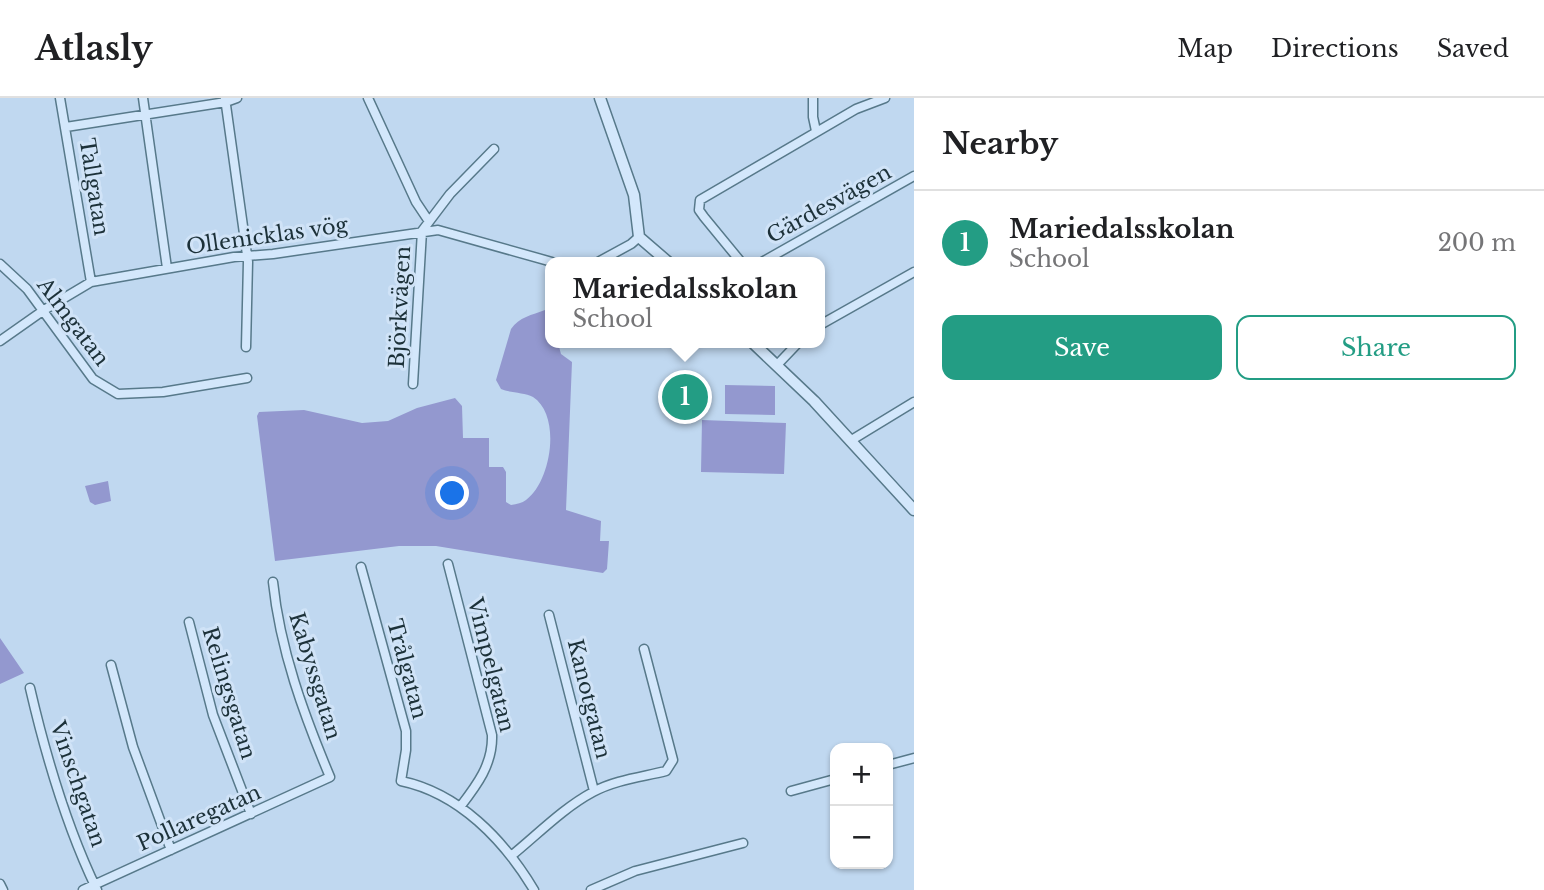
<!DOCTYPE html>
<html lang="en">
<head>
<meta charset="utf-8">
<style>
  :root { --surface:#fff; --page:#f2f2f2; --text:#202124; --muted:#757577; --line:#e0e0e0; --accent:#239d84 }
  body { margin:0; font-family:"Libre Baskerville",serif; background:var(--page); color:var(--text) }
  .controls { position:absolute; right:21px; bottom:21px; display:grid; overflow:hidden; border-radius:14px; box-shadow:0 2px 5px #0004 }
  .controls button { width:63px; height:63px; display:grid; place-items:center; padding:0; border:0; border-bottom:2px solid var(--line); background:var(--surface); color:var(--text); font:35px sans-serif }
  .you { position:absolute; left:453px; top:396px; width:24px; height:24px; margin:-18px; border:5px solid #fff; border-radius:50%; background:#1a73e8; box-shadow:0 0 0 10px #1a73e833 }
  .badge { display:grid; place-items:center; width:46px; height:46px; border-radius:50%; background:var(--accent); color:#fff; font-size:23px; font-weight:700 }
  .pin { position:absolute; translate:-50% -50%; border:4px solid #fff; box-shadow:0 2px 7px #0006 }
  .popup { position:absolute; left:545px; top:159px; width:280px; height:91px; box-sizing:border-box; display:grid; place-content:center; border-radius:14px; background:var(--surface); filter:drop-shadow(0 2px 5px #0005); font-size:23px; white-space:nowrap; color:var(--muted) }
  .popup b { font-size:26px; color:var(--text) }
  .popup::after { content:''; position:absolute; left:50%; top:100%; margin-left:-14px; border:14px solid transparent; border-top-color:var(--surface) }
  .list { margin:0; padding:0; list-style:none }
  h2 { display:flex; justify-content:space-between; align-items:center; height:91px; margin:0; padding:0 28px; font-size:30px }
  h2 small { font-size:23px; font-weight:400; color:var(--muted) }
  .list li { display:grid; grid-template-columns:46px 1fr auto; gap:21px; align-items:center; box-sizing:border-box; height:105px; padding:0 28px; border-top:2px solid var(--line) }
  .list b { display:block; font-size:26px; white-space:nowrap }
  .list p { margin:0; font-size:23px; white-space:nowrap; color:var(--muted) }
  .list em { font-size:23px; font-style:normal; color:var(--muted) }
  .actions { display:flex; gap:14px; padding:21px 28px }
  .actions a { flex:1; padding:16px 0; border:2px solid var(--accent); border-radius:14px; text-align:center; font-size:24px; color:var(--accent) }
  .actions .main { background:var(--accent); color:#fff }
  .map { position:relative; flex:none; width:914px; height:792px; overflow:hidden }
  header { display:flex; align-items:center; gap:42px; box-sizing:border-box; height:98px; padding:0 35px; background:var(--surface); border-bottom:2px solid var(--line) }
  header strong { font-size:33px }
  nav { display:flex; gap:38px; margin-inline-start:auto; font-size:24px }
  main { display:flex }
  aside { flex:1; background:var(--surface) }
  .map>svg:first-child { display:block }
  .green { fill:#9398cf }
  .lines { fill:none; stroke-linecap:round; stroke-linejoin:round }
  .minor-casing { stroke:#57798a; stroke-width:11 }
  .tertiary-casing { stroke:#57798a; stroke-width:13 }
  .minor { stroke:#d3e7fb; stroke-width:8 }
  .tertiary { stroke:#d3e7fb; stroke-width:10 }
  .labels { text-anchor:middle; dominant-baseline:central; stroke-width:6; stroke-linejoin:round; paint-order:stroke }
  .street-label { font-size:21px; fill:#1c3139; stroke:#d0e3f7 }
</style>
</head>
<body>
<header>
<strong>Atlasly</strong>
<nav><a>Map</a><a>Directions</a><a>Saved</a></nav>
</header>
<main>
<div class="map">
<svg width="914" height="792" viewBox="0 0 914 792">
  <rect width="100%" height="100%" fill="#c0d8f0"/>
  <path class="green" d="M545,212H550V245H558L561,256L572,264L566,412L601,423L600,443H609L607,471L603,475L436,448H399L275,463L257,318L259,314L304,312L362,325L388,323L417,310L455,300L462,308L463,340H489V369H503L506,374V404L511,407C517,406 522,405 526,402C551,384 562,318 533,299C524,294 510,295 501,291L496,282L511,231C519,219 532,217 545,212Z
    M725,287L775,288V317L725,316Z
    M702,322L786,325L784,376L701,374Z
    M108,383L111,403L95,407L90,404L85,388Z
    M0,540L24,575L0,586Z"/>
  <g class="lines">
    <defs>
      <path id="minor" d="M60,0L91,184
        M143,0L167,170
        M225,0L248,164L246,249
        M368,0L416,104L428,122
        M813,0V19L816,33
        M66,29L226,4L237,0
        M598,164L631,146L639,139
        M741,164L704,119L699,112L700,102L856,11L885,0
        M762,164L914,78
        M0,166L27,191L93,281L118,296L163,294L247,280
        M820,227L914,174
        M0,243L44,212L91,184L234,159L273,156L438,132L552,164
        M777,267L798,245
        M413,286L422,133L450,96L494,51
        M850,343L914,304
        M448,466L492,637C493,666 477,687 460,709
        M361,469L406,633V652L401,683C459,695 504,742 534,792
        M549,517L594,693
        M189,524L213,617L251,716
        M111,567L133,649L171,752
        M30,590C46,659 66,728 97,792
        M888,667L914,660
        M791,693L835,681
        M511,758C537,737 563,710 593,694C615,682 642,679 666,673L673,662L644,551
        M0,786L3,792
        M83,792L330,679C304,617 280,552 273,484
        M591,792L635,773L743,745"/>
      <path id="tertiary" d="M600,0L634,97L639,139L668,164
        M753,245L814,303L914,412"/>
    </defs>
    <use href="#minor" class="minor-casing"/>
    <use href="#tertiary" class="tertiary-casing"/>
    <use href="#minor" class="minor"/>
    <use href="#tertiary" class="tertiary"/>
  </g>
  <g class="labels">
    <g class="street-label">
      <text transform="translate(94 89) rotate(81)">Tallgatan</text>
      <text transform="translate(829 106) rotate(-29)">Gärdesvägen</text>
      <text transform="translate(267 138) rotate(-8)">Ollenicklas vög</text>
      <text transform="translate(400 209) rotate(-87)">Björkvägen</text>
      <text transform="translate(73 224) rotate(53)">Almgatan</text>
      <text transform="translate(491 567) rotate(76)">Vimpelgatan</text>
      <text transform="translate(407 571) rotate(75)">Trålgatan</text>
      <text transform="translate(315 578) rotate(73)">Kabyssgatan</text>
      <text transform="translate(229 595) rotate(73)">Relingsgatan</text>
      <text transform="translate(589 601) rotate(76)">Kanotgatan</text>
      <text transform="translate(78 686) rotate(71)">Vinschgatan</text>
      <text transform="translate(199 720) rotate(-24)">Pollaregatan</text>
    </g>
  </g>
</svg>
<div class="controls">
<button>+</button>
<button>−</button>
</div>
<div class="you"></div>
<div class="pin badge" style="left:685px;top:299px">1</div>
<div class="popup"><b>Mariedalsskolan</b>School</div>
</div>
<aside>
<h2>Nearby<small></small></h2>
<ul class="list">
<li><span class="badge">1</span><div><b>Mariedalsskolan</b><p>School</p></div><em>200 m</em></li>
</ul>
<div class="actions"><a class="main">Save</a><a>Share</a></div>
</aside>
</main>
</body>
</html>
